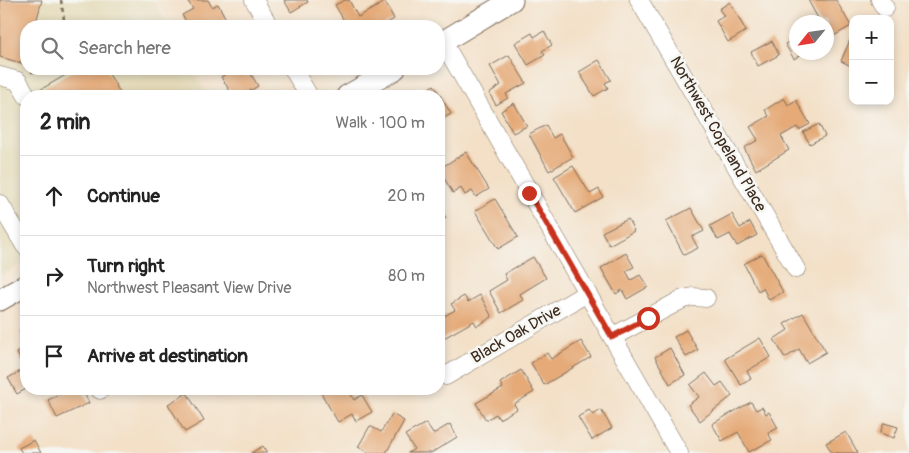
<!DOCTYPE html>
<html lang="en">
<head>
<meta charset="utf-8">
<style>
  :root { --surface:#fff; --page:#f6f6f6; --text:#222; --muted:#767676; --line:#e0e0e0 }
  body { margin:0; font-family:Pangolin,sans-serif; background:var(--page); color:var(--text) }
  .controls { position:absolute; right:15px; top:15px; display:grid; overflow:hidden; border-radius:10px; box-shadow:0 2px 8px #0003 }
  .controls button { width:45px; height:45px; display:grid; place-items:center; padding:0; border:0; border-bottom:1px solid var(--line); background:var(--surface); color:var(--text); font:25px sans-serif }
  .compass { position:absolute; left:789px; top:15px; width:45px; height:45px; border-radius:50%; background:var(--surface); box-shadow:0 2px 8px #0003; rotate:240deg }
  .stop { position:absolute; width:15px; height:15px; margin:-11px; border:4px solid #c8321e; border-radius:50%; background:#fff }
  .stop.end { background:#c8321e; border-color:#fff; box-shadow:0 1px 5px #0008 }
  .list { margin:0; padding:0; list-style:none }
  h2 { display:flex; justify-content:space-between; align-items:center; height:65px; margin:0; padding:0 20px; font-size:21px }
  h2 small { font-size:16px; font-weight:400; color:var(--muted) }
  .list li { display:grid; grid-template-columns:32px 1fr auto; gap:15px; align-items:center; box-sizing:border-box; height:80px; padding:0 20px; border-top:1px solid var(--line) }
  .list b { display:block; font-size:19px; white-space:nowrap }
  .list p { margin:0; font-size:16px; white-space:nowrap; color:var(--muted) }
  .list em { font-size:16px; font-style:normal; color:var(--muted) }
  .icon { flex:none; width:28px; height:28px; fill:none; stroke:currentColor; stroke-width:2; stroke-linecap:round; stroke-linejoin:round }
  .map { position:relative; flex:none; width:909px; height:453px; overflow:hidden }
  .search { position:absolute; background:var(--surface); box-shadow:0 2px 8px #0003; left:20px; top:20px; width:425px; height:55px; display:flex; align-items:center; gap:12px; box-sizing:border-box; padding:0 18px; border-radius:20px; color:var(--muted); font-size:19px }
  .panel { position:absolute; background:var(--surface); box-shadow:0 2px 8px #0003; left:20px; top:90px; width:425px; height:305px; border-radius:20px }
  .map>svg:first-child { display:block }
  .built { fill:#e5dbba }
  .building { fill:#e5aa78 }
  .lines { fill:none; stroke-linecap:round; stroke-linejoin:round }
  .minor-casing { stroke:#7b6a59; stroke-width:19 }
  .major-casing { stroke:#7b6a59; stroke-width:23 }
  .path { stroke:#7b6a59; stroke-width:2.5; stroke-dasharray:4 4; stroke-linecap:butt }
  .minor { stroke:#fff; stroke-width:18 }
  .major { stroke:#fff; stroke-width:21 }
  .route { stroke:#c8321e; stroke-width:6 }
  .labels { text-anchor:middle; dominant-baseline:central; stroke-width:5; stroke-linejoin:round; paint-order:stroke }
  .street-label { font-size:16px; fill:#3b2a1e; stroke:#f6f6f2 }
</style>
</head>
<body>
<div class="map">
<svg width="909" height="453" viewBox="0 0 909 453">
  <rect width="100%" height="100%" fill="#f6f6f2"/>
  <filter id="ink" filterUnits="userSpaceOnUse"><feTurbulence type="fractalNoise" baseFrequency=".02" numOctaves="2"/><feDisplacementMap in="SourceGraphic" scale="10" xChannelSelector="R" yChannelSelector="G"/><feConvolveMatrix kernelMatrix="1 2 1 2 8 2 1 2 1" color-interpolation-filters="sRGB"/></filter>
  <filter id="wash" filterUnits="userSpaceOnUse"><feTurbulence type="fractalNoise" baseFrequency=".0096" numOctaves="4" result="noise"/><feDisplacementMap in="SourceGraphic" scale="20" xChannelSelector="R" yChannelSelector="G"/><feGaussianBlur stdDeviation="1.12" result="paint"/><feColorMatrix in="noise" values="0 0 0 0 0 0 0 0 0 0 0 0 0 0 0 0 0 1.4 0 .05"/><feComposite in="paint" operator="in"/></filter>
  <g filter="url(#wash)">
    <rect width="100%" height="100%" fill="#f3e0c7"/>
    <path class="built" d="M0,0H153L168,26H26V69H192L208,96H26V261L0,276Z"/>
    <g id="blocks">
      <path class="building" d="M0,0H42L35,26H26V60L25,64L0,57Z
        M187,0H208L212,7L218,4L226,19L214,26H189L182,15L193,9Z
        M284,0H307L308,2L291,12Z
        M345,0H349L358,17L385,2L394,19L382,26H347L335,5Z
        M808,0H836L851,26L832,37L826,28V22H820Z
        M730,2L746,31L728,42L716,21L724,16L719,9Z
        M544,31L552,45L542,51L545,55L528,65L515,43L532,33L534,37Z
        M796,37V52H805L794,59L785,44Z
        M850,40L853,42V67L841,61Z
        M772,41L779,55L758,66L751,52Z
        M509,55L526,83L506,94L508,98L496,105L489,93L501,85L490,66Z
        M599,60L611,80L605,83L608,88L594,96L579,72Z
        M76,69H106L122,96H35L33,94Z
        M234,69H248L258,86L242,96H233L221,77Z
        M434,85L451,114L439,121V96H414Z
        M784,98L788,105L796,100L810,124L799,130L797,127L781,136L789,150L756,170L744,148L758,140L750,127L769,116L765,110Z
        M514,103L527,126L513,133L501,111Z
        M819,124L825,136L810,144L803,132Z
        M546,125L553,138L560,134L573,157L549,171L529,134Z
        M466,152L489,189L476,197L472,191L465,195L461,188L453,193L439,170V169Z
        M573,166L590,194L599,189L603,197L575,213L554,177Z
        M495,199L518,237L498,249L475,211Z
        M439,205L446,218L439,222Z
        M691,208L704,231L692,237L698,248L684,255L666,221Z
        M732,214L740,228L750,222L757,235L737,246L730,234L718,240L710,226Z
        M628,219L634,231L609,245L602,232Z
        M626,253L634,267L626,271L631,280L640,275L648,287L627,299L622,290L616,294L601,268Z
        M762,254L783,292L769,300L763,288L758,291L744,264Z
        M533,257L546,278L520,294L523,300L501,313L489,291L507,280L504,274Z
        M480,295L492,317L477,326L474,321L442,339L439,333V319L455,310L451,304L464,296L468,302Z
        M803,313L826,352L807,363L799,349L785,358L774,339L788,330L784,324Z
        M26,329V342L20,332Z
        M686,330L698,350L686,357L674,337Z
        M760,338L771,357L747,371L751,379L741,385L725,359Z
        M581,341L591,357L544,385L531,363L547,353L551,359Z
        M26,347V361L22,363L17,353Z
        M670,348L685,375L670,384L655,357Z
        M521,370L534,392L514,404L517,409L499,419L496,414L486,420L476,403L503,388L500,383Z
        M21,371L26,379V389L17,394L8,378Z
        M706,373L716,386L722,382L732,396L700,421L688,405L699,397L690,385Z
        M71,389H82L89,403L57,418L48,400Z
        M328,389H348L354,400L362,395L372,412L356,421L352,414L338,422L321,393Z
        M187,393L204,421L185,432L168,404Z
        M751,402L756,410L762,407L766,414L769,412L778,428L768,433L772,440L749,452L738,432L722,441L712,424Z
        M589,410L593,415L601,410L612,428L592,440L578,417Z
        M392,414L404,421L386,453H370L358,447L370,426L381,432Z
        M426,423L433,434L450,424L457,437L431,453H408L414,449L405,435Z
        M884,423L898,427L894,438L880,433Z
        M846,432L858,453H832L826,443Z
        M34,440L41,453H22L19,448Z
        M263,446L267,453H251Z"/>
    </g>
  </g>
  <g filter="url(#ink)">
    <use href="#blocks" fill-opacity="0" stroke="#7b6a59" stroke-width="1"/>
    <g class="lines">
      <defs>
        <path id="minor" d="M254,0L269,26
          M639,0L796,269
          M880,0L885,8
          M443,42L679,453
          M293,69L309,96
          M0,76L18,81L27,96
          M0,204L25,246
          M612,337L683,299L693,297L706,298
          M446,376L587,293
          M100,389V390"/>
        <path id="major" d="M439,44L512,0
          M347,96L395,69
          M0,300L26,285"/>
      </defs>
      <use href="#minor" class="minor-casing"/>
      <use href="#major" class="major-casing"/>
      <path class="path" d="M61,0L65,26
        M110,71L114,69
        M31,72L41,69"/>
      <use href="#minor" class="minor"/>
      <use href="#major" class="major"/>
    </g>
  </g>
  <g class="lines" filter="url(#ink)">
    <path class="route" d="M529,193L612,337L648,318"/>
  </g>
  <g class="labels">
    <g class="street-label">
      <text transform="translate(718 134) rotate(60)">Northwest Copeland Place</text>
      <text transform="translate(516 334) rotate(-30)">Black Oak Drive</text>
    </g>
  </g>
</svg>
<div class="controls">
<button>+</button>
<button>−</button>
</div>
<svg class="compass" viewBox="-18 -18 36 36"><path d="M0-13l5 13h-10z" fill="#e53935"/><path d="M0 13l5-13h-10z" fill="#767676"/></svg>
<div class="stop" style="left:648px;top:318px"></div>
<div class="stop end" style="left:529px;top:193px"></div>
<div class="search"><svg class="icon" aria-label="search" viewBox="0 0 24 24"><circle cx="10" cy="10" r="6"/><path d="M15 15l6 6"/></svg>Search here</div>
<section class="panel">
<h2>2 min<small>Walk · 100 m</small></h2>
<ul class="list">
<li><svg class="icon" aria-label="ahead" viewBox="0 0 24 24"><path d="M12 20V5M6 11l6-6 6 6"/></svg><div><b>Continue</b></div><em>20 m</em></li>
<li><svg class="icon" aria-label="right" viewBox="0 0 24 24"><path d="M7 20v-9h11M14 6l5 5-5 5"/></svg><div><b>Turn right</b><p>Northwest Pleasant View Drive</p></div><em>80 m</em></li>
<li><svg class="icon" aria-label="arrive" viewBox="0 0 24 24"><path d="M6 21V4h12l-3 4 3 4H6"/></svg><div><b>Arrive at destination</b></div></li>
</ul>
</section>
</div>
</body>
</html>
